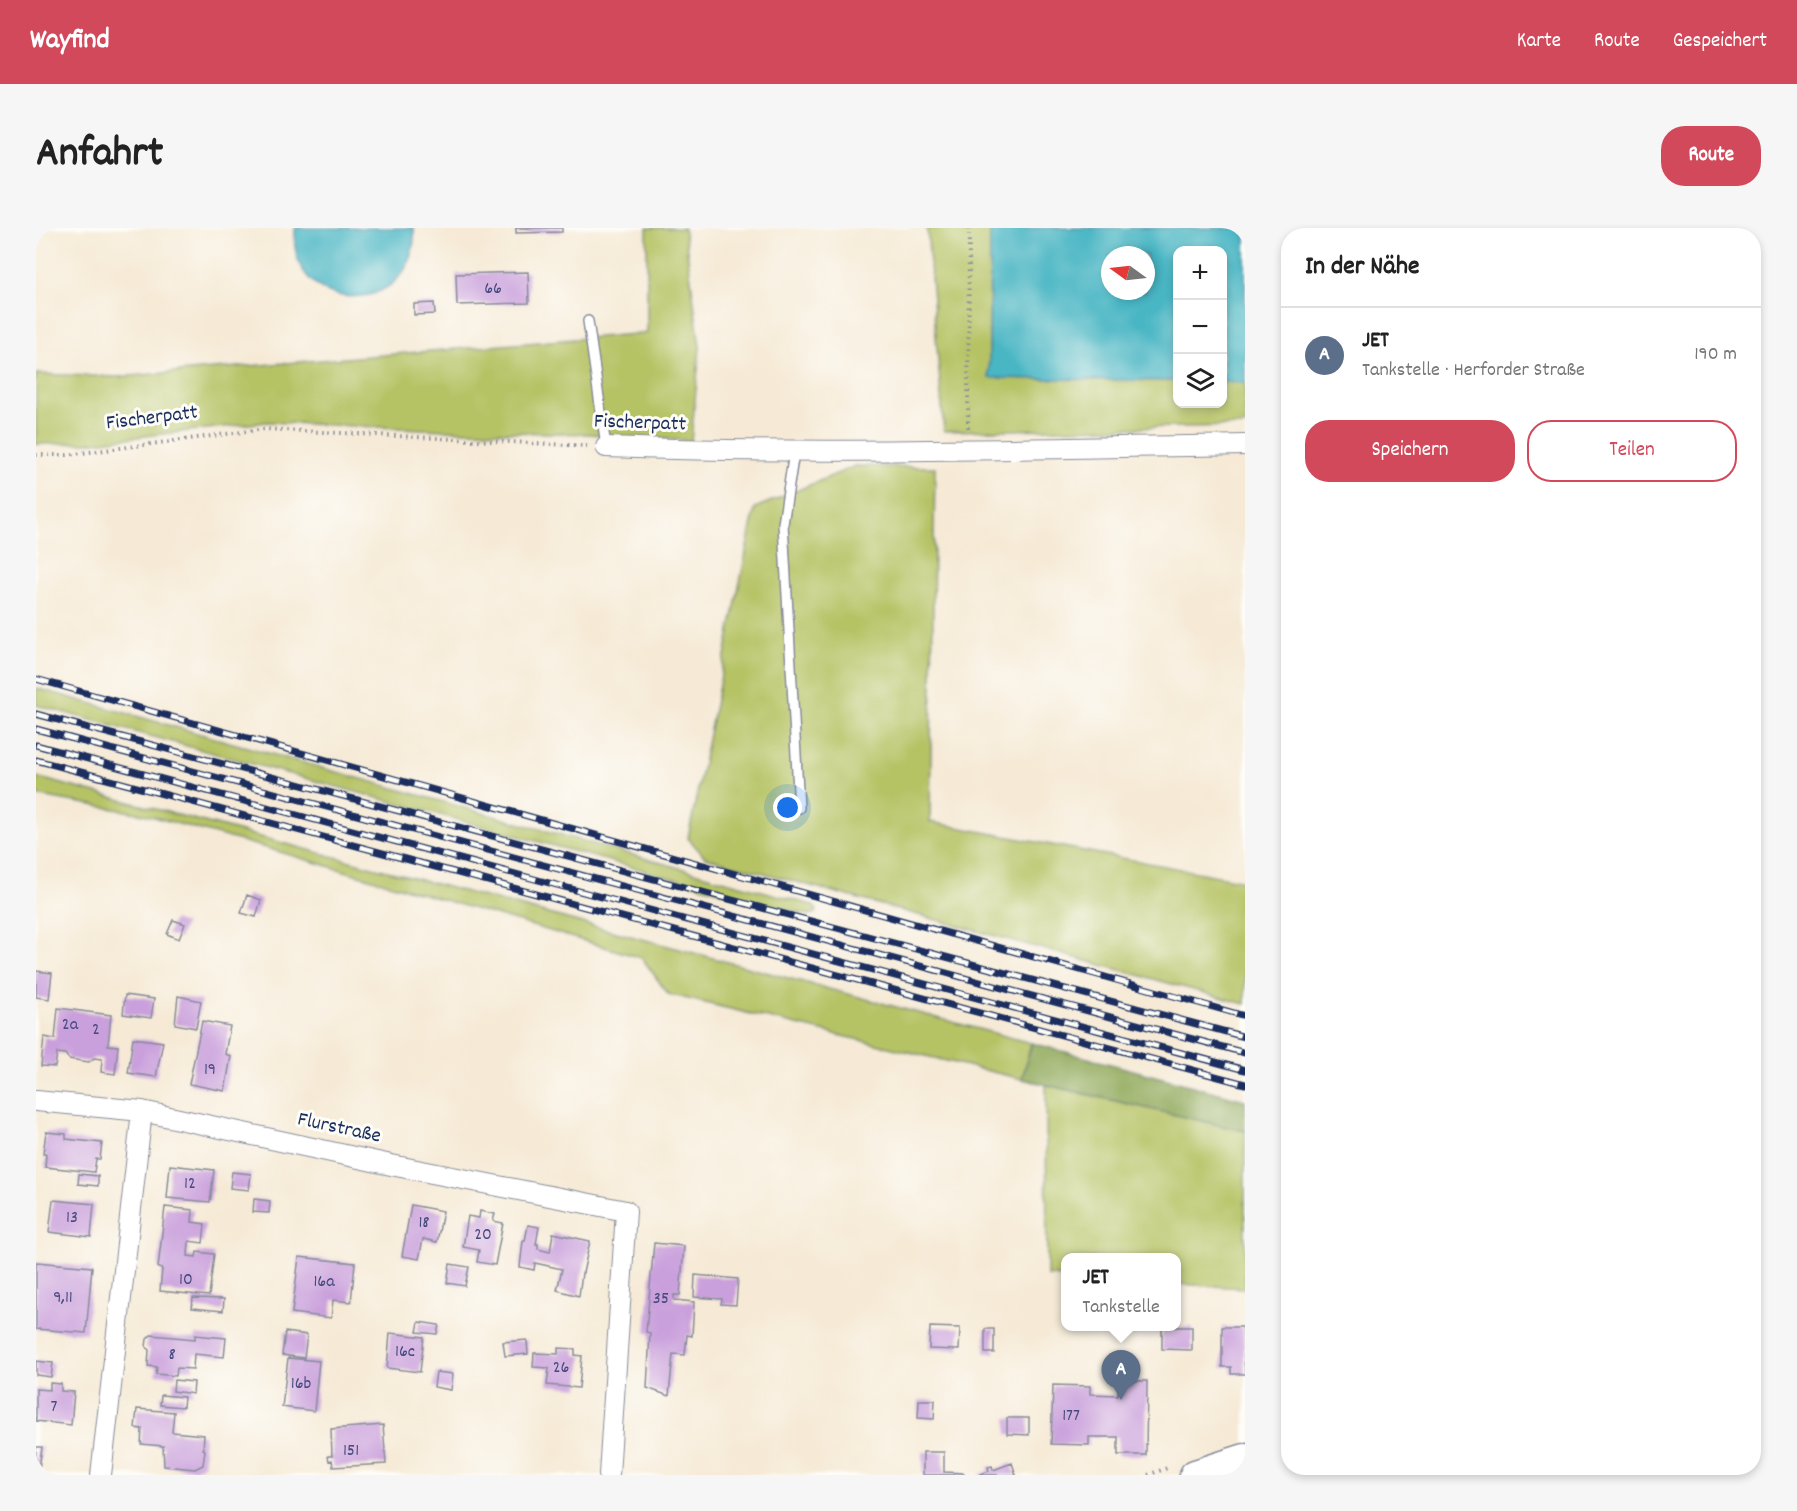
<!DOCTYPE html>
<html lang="de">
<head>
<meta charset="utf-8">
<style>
  :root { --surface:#fff; --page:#f6f6f6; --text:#222; --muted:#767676; --line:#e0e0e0; --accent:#d1495b }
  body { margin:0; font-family:Dekko,sans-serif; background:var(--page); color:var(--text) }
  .controls { position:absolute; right:18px; top:18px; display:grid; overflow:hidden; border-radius:12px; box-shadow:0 3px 9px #0003 }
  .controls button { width:54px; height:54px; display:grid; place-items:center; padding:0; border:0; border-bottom:2px solid var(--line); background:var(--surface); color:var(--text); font:30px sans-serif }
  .compass { position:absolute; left:1065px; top:18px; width:54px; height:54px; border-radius:50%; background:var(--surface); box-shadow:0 3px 9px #0003; rotate:285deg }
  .you { position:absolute; left:752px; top:580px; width:21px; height:21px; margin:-15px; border:4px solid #fff; border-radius:50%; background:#1a73e8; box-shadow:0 0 0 9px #1a73e833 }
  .badge { display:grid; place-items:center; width:39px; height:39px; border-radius:50%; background:var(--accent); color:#fff; font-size:20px; font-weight:700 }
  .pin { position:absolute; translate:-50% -50px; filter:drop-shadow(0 2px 3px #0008) }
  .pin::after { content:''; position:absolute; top:32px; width:21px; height:18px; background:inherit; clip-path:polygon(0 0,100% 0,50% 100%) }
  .popup { position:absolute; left:1025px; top:1025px; width:120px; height:78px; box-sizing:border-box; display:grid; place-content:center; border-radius:12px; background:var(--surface); filter:drop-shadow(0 2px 4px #0005); font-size:20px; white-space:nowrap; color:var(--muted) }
  .popup b { font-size:22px; color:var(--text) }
  .popup::after { content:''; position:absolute; left:50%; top:100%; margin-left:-12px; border:12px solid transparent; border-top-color:var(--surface) }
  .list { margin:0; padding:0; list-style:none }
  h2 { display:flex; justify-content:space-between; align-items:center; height:78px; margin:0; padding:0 24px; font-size:26px }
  h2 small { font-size:20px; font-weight:400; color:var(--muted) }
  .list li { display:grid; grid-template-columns:39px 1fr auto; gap:18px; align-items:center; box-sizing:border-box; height:96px; padding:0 24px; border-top:2px solid var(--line) }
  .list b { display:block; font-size:22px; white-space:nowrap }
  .list p { margin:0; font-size:20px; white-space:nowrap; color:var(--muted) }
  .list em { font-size:20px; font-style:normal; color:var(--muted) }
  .actions { display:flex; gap:12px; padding:18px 24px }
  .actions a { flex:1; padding:14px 0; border:2px solid var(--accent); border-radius:24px; text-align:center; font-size:21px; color:var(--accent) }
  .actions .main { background:var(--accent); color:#fff }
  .icon { flex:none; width:33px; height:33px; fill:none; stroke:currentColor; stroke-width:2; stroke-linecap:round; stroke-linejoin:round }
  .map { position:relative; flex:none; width:1209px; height:1247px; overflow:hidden; border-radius:24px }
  header { display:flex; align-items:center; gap:36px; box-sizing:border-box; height:84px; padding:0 30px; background:var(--accent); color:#fff }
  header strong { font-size:28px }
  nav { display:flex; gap:33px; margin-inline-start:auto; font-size:21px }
  .intro { display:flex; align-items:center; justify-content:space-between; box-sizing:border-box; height:144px; padding:0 36px }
  h1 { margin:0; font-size:42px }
  .button { padding:15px 27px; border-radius:24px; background:var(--accent); color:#fff; font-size:21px; font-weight:700 }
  main { display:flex; gap:36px; padding:0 36px }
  aside { flex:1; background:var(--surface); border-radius:24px; box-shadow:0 3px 9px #0003 }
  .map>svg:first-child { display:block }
  .green { fill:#b6c365; stroke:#687962; stroke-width:1.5 }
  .forest { fill:#90a95a; stroke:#566c5c; stroke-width:1.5 }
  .water { fill:#49b6c4; stroke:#327291; stroke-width:1.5; fill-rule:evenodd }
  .building { fill:#c99fdc }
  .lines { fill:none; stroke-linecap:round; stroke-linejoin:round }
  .service-casing { stroke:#888c9a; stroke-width:12 }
  .minor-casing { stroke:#888c9a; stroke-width:22 }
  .primary-casing { stroke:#888c9a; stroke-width:33 }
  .path { stroke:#888c9a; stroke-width:4; stroke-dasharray:1.5 4.5; stroke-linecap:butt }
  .service { stroke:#fff; stroke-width:9 }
  .minor { stroke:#fff; stroke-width:20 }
  .primary { stroke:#fff; stroke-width:30 }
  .rail-casing { stroke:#1b2f5e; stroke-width:7 }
  .rail { stroke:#fdfcf7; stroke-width:4.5; stroke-dasharray:14; stroke-linecap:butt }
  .labels { text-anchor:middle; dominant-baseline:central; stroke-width:6; stroke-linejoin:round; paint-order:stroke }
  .number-label { font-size:18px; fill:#464b7e }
  .street-label { font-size:21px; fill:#1b2f5e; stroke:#fdfcf7 }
</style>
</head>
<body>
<header>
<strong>Wayfind</strong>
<nav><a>Karte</a><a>Route</a><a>Gespeichert</a></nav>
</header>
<div class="intro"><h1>Anfahrt</h1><a class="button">Route</a></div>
<main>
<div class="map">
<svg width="1209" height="1247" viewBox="0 0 1209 1247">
  <rect width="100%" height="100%" fill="#fdfcf7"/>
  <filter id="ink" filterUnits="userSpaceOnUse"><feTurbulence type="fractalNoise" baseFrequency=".0167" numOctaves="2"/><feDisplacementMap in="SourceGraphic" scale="12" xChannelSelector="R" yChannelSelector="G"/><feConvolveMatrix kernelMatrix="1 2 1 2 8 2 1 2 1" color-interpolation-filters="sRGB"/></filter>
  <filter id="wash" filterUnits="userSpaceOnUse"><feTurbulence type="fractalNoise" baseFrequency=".008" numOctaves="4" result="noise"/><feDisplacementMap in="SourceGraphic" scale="24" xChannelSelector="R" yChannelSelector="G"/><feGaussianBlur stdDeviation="1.35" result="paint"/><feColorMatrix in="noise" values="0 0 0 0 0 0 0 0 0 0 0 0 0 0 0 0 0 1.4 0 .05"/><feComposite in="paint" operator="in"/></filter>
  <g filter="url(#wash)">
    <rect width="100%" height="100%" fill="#f6ead6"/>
    <path class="green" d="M611,0H648L664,119L655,213L553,206L431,203L231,194L48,215L0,216V146L82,149L611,105Z
      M891,0H954L953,150L1141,153L1142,176H1186L1187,154L1209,155V198L908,203Z
      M819,238L899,239L894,594L1209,653V776L669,629L652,610L719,280Z
      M0,460L776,677L781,682L780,685L772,687L0,477Z
      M0,549L995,815L986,851L632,766L606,730L237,622L107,586L0,567Z
      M1010,857L1209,903V1060L1141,1056L1140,1030H1030L1029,1049L1011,1048Z"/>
    <path class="forest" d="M996,815L1209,872V903L986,851Z"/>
    <path class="water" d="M259,0H378C384,84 269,92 259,19C258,13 259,6 259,0Z
      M954,0H1209V155L1187,154L1186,22H1142L1141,153L953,150ZM1074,27H1110V63H1074Z"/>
    <g id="blocks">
      <path class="building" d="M480,0H526V4L480,5Z
        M492,44L493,75L421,77L420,46Z
        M398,75L399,86L378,87V76Z
        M211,667L225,672L220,689L205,685Z
        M137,692L149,696L143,711L131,706Z
        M0,743L16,745L13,771L0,769Z
        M89,767L118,771L115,790L87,786Z
        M142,768L165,773L160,800L139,796Z
        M22,780L75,787L72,817L82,818L79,846L65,844L66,831L58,830L53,834L33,831L29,826L21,825L19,839L5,838L8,809L19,811Z
        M166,793L194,798L189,826L195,828L189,863L153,856Z
        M97,810L127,814L120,849L92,845Z
        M10,904L30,906V911L66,915L64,931H60L58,944L9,939L10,926H7Z
        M134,937L178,942L174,974L131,970Z
        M196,944L215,946L213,962L194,960Z
        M43,946L62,948V958L42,956Z
        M218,971L234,973L233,985L217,984Z
        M17,972L58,976L55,1009L13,1004Z
        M375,977L407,983L401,1014L387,1011L383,1031L366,1028Z
        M129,979L157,982L156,994L169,996L167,1015L153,1013L152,1028L160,1029L161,1024L178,1026L173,1068L124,1063L126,1041L122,1040Z
        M444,983L459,986L457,993L467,995L459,1037L441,1034L443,1022L427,1019L432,988L443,990Z
        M492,997L503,999L500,1016H502V1021L514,1024L517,1005L554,1013L547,1045H546L543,1068L521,1062L526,1041L499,1035L498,1042L484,1039L487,1013H489Z
        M618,1015L648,1018L644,1067H638V1072L658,1074L656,1108L651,1107L649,1127L637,1126L633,1168L611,1160L614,1105L610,1104Z
        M263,1029L319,1035L315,1074L297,1072L295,1090L256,1085Z
        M0,1034L56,1039L50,1105L0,1101Z
        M414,1036L433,1039L429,1058L411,1055Z
        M659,1047L702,1051L700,1077L685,1076L686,1071L658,1069Z
        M157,1070L188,1071L187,1083L156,1080Z
        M383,1094L403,1097L401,1106L381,1104Z
        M894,1099L924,1100L923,1122L893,1121Z
        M1126,1099H1156V1122L1126,1121Z
        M1186,1099H1207L1209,1146H1195V1139H1186Z
        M949,1101H958V1125H949Z
        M249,1104L271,1107L268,1130L246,1127Z
        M354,1105L388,1109L384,1144L351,1140Z
        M115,1107L159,1111V1107L190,1110L188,1129L158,1126L157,1141L141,1140L140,1148L120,1146L121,1139L112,1138L113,1122L110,1119L111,1111Z
        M491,1112L492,1126L469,1128L467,1114Z
        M522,1120L539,1121V1127L546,1128L543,1160L511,1157L513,1140L497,1139L498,1125L522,1126Z
        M252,1130L283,1133L278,1183L246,1179Z
        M0,1133L17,1135L15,1149L0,1147Z
        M400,1144L417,1146L415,1162L398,1159Z
        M138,1152L158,1154L157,1166L137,1163Z
        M1083,1153H1111L1110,1227H1082V1209H1053V1217L1015,1216L1017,1157L1054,1158V1166L1082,1167Z
        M14,1155L25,1156V1163L38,1164L35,1197L0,1193V1161L14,1162Z
        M125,1167L148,1169L147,1179L124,1177Z
        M883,1172H899L898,1191L882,1190Z
        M101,1181L138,1184L136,1204L168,1207L167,1221L169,1222L167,1237L159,1241L128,1238L127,1218L105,1216L106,1201L99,1200Z
        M971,1190H993V1207L971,1206Z
        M347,1197L350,1236L297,1239L296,1232L293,1233L292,1228H296L295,1201Z
        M0,1219H6L3,1241L0,1240Z
        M887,1224H908V1244L928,1245V1247H887Z
        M976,1235L980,1247H942L953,1243L952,1239L956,1238L957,1242Z"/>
    </g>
  </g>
  <g filter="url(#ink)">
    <use href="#blocks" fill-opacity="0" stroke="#888c9a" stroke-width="1.5"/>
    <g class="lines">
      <defs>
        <path id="service" d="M552,93L570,219
          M758,224L747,296L763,580"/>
        <path id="minor" d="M570,219C783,227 996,220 1209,217
          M0,873L106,883
          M65,1247L106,883L355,937L590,983L573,1247"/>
        <path id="primary" d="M1159,1247L1209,1231"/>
      </defs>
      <use href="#service" class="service-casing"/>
      <use href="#minor" class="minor-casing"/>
      <use href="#primary" class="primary-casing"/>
      <path class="path" d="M932,200L933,0
        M0,227H31L229,201L551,218
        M1112,1247L1134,1239"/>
      <use href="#service" class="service"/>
      <use href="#minor" class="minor"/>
      <use href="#primary" class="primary"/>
      <defs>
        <path id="rail" d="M0,451L1209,788
          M0,486L1209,809
          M0,501L1209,825
          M0,517L1209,842
          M0,532L1209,856"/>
      </defs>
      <use href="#rail" class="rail-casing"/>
      <use href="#rail" class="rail"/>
    </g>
  </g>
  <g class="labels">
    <g class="number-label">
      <text x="457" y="61">66</text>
      <text x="34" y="797">2a</text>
      <text x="60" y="802">2</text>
      <text x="174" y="842">19</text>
      <text x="154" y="956">12</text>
      <text x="36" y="990">13</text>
      <text x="388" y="995">18</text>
      <text x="447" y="1007">20</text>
      <text x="150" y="1052">10</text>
      <text x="288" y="1054">16a</text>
      <text x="27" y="1070">9,11</text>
      <text x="625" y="1071">35</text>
      <text x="369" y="1124">16c</text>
      <text x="136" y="1127">8</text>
      <text x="525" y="1140">26</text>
      <text x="265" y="1156">16b</text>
      <text x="18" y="1179">7</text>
      <text x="1035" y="1188">177</text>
      <text x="315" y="1223">151</text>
    </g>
    <g class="street-label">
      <text transform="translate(116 191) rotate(-7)">Fischerpatt</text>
      <text transform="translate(604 196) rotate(2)">Fischerpatt</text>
      <text transform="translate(303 901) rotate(12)">Flurstraße</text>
    </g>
  </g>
</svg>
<div class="controls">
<button>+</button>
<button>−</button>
<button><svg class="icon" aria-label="layers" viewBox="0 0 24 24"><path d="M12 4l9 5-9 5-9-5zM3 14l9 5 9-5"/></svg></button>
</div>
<svg class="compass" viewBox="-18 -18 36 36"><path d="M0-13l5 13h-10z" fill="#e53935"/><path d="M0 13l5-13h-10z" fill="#767676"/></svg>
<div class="you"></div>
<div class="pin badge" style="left:1085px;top:1172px;background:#5c6f8a">A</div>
<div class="popup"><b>JET</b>Tankstelle</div>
</div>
<aside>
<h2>In der Nähe<small></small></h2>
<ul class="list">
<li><span class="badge" style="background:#5c6f8a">A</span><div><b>JET</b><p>Tankstelle · Herforder Straße</p></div><em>190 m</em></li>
</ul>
<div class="actions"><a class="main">Speichern</a><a>Teilen</a></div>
</aside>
</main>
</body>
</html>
